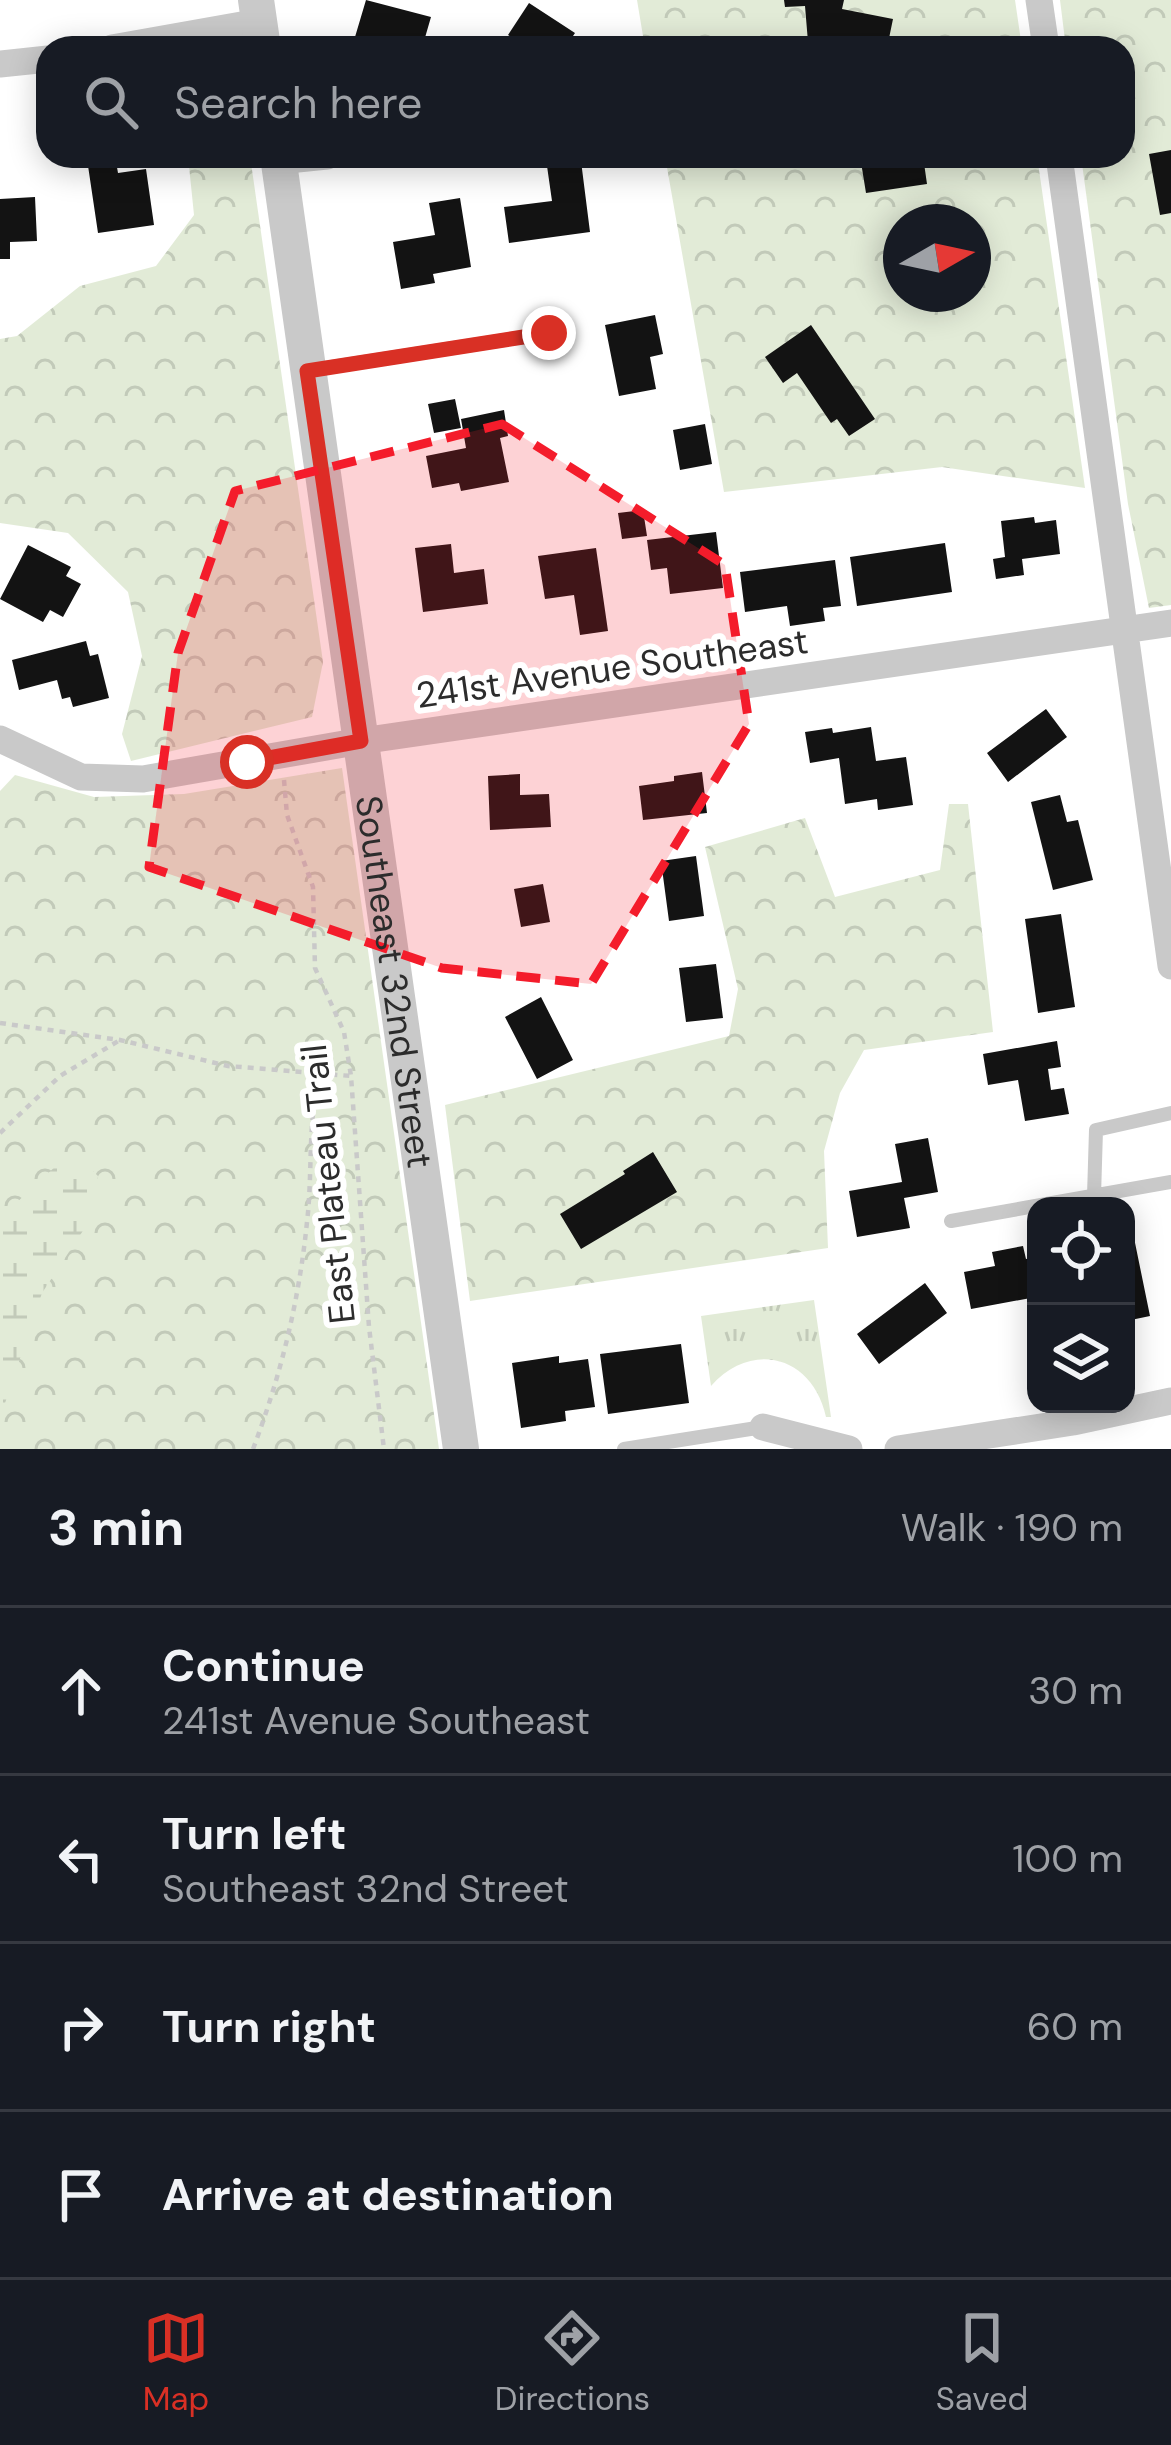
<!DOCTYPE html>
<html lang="en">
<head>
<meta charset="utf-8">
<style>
  :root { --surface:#171b24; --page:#242831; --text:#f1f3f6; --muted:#9ea1a6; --line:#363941; --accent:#d93025 }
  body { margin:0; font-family:"DM Sans",sans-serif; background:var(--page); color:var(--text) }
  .controls { position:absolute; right:36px; bottom:36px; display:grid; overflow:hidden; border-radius:24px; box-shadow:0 6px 30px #0003 }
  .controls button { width:108px; height:108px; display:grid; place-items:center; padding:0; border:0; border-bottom:3px solid var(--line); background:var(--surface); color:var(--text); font:60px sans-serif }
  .compass { position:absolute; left:883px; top:204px; width:108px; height:108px; border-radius:50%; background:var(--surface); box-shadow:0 6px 30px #0003; rotate:81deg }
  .stop { position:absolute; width:36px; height:36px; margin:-27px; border:9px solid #d93025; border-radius:50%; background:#fff }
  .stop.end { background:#d93025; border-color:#fff; box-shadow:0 3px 12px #0008 }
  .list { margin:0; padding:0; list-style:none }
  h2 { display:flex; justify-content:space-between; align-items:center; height:156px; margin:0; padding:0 48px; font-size:51px }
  h2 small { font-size:39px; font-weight:400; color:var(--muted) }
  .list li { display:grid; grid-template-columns:78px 1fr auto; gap:36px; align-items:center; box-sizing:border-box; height:168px; padding:0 48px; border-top:3px solid var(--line) }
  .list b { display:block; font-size:45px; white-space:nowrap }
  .list p { margin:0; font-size:39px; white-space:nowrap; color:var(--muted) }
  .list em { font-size:39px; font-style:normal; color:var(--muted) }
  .icon { flex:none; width:66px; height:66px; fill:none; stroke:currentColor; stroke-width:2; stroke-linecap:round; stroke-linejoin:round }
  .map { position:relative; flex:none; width:1171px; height:1449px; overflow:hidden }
  .search { position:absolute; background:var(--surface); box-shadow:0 6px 30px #0003; left:36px; right:36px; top:36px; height:132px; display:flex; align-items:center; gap:30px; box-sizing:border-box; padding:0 42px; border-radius:36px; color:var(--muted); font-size:45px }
  .sheet { height:828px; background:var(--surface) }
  nav { display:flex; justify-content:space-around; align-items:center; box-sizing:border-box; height:168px; border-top:3px solid var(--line); background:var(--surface); font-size:33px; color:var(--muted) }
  nav a { display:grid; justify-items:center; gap:6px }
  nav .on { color:var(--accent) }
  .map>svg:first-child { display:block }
  .forest { fill:url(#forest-crowns); fill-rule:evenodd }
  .wetland { fill:url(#wetland-marsh) }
  .park { fill:url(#park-tufts) }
  .building { fill:#131313 }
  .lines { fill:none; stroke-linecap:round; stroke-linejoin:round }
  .path { stroke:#c9c9c9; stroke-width:4.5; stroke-dasharray:6 6; stroke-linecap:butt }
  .service { stroke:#c9c9c9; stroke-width:14 }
  .minor { stroke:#c9c9c9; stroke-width:27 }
  .tertiary { stroke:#c9c9c9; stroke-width:36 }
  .route { stroke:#d93025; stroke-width:15 }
  .marked { fill:#f41c2b; fill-opacity:0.2; stroke:#f41c2b; stroke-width:9; stroke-dasharray:24 15; stroke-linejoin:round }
  .labels { text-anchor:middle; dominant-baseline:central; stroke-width:12; stroke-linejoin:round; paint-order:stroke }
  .street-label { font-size:36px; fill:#2c2c2c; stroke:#fff }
</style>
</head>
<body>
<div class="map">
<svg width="1171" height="1449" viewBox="0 0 1171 1449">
  <defs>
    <pattern id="forest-crowns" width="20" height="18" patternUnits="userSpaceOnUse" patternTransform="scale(3)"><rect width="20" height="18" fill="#e2ebd7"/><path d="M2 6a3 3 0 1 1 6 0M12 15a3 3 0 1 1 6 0" fill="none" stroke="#c2cab9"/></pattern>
    <pattern id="wetland-marsh" width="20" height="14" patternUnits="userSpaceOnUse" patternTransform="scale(3)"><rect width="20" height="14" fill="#e2ebd7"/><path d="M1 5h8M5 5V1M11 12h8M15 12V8" fill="none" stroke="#c2cab9"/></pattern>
    <pattern id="park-tufts" width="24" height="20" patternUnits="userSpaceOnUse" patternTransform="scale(3)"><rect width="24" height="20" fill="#e2ebd7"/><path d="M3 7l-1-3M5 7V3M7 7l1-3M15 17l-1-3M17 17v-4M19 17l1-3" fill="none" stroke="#c2cab9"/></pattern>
  </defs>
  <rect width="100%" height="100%" fill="#fff"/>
  <path class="forest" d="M637,0H1015L1022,48H645Z
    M1060,0H1171V605L1149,608L1128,504L1081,156H1123V48H1066Z
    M188,156H250L323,662L312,717L131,761L122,734L142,656L128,592L68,533L0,523V339L17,336L80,286L156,266L194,215Z
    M665,156H1037L1085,488L942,467L724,492ZM901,222H973V294H901Z
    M342,768L439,1449H0V791L15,775L94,797L184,794Z
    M949,804H968L993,1032L864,1050L840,1093L824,1151L828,1248L470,1301L445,1105L729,1036L738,989L705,847L805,818L835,897L940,870Z"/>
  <path class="wetland" d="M72,1151L98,1176L92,1217L42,1293L0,1418V1218Z"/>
  <path class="park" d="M814,1300L831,1417H826C813,1357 753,1339 711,1386L701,1316Z"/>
  <path class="building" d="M366,0L431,17L422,48H393L355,37Z
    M784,0H844L842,9L893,19L887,48L808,42L805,6L785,7Z
    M529,3L575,33L565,48H527L508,35Z
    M1171,150V213L1160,215L1149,154Z
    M115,156L118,173L146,169L154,225L98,233L87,159Z
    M860,156H923L927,184L866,193Z
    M581,161L590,232L509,243L504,207L552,201L547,166Z
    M35,197L37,241L10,242V259H0V199Z
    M460,198L471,267L433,274L435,283L401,289L393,242L435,235L429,203Z
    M655,315L663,354L650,357L656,389L619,396L605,325Z
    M811,325L875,419L849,436L837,419L831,423L797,373L783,383L765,357Z
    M455,399L461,428L434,433L428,404Z
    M504,410L508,436L500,438L509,482L461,491L459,483L432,488L426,456L466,448L461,419Z
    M705,424L712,464L680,470L673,430Z
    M643,510L647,536L622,539L618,513Z
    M1034,517L1035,523L1056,520L1060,554L1022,559L1024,575L996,579L993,559L1005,557L1001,521Z
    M716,532L723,588L670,594L667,568L651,570L647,540Z
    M945,543L952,592L857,606L850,557Z
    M451,544L454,573L484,569L488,604L423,612L415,548Z
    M28,545L71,567L66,576L81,584L63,617L50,610L43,622L0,599Z
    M596,548L608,631L580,635L574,595L545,599L538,556Z
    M835,560L841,606L823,608L825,621L790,626L787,606L745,612L740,572Z
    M86,641L90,656L98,654L109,698L73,707L70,697L62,699L57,680L19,690L12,660Z
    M1046,709L1067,737L1008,782L987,753Z
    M871,727L876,761L906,757L913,805L878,810L877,799L845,804L839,758L810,763L805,732L832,728L833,733Z
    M702,772L707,813L643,820L639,786L674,781V776Z
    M520,774V795L549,794L551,827L490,830L488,776Z
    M1060,795L1067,822L1078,820L1093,880L1053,890L1031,802Z
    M696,856L704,916L669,921L661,861Z
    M543,884L550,922L521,927L514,889Z
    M1061,914L1075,1007L1038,1013L1025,919Z
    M716,964L723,1018L686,1022L679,968Z
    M541,997L573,1060L537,1079L505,1017Z
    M1057,1041L1061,1067L1048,1069L1051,1090L1064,1088L1069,1114L1025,1121L1018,1080L988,1085L983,1054Z
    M928,1138L938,1192L904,1198L910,1228L857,1237L849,1191L902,1182L895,1144Z
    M653,1152L677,1192L581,1249L560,1214L625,1174L623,1171Z
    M1133,1233L1150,1316L1126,1321V1234Z
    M1023,1246L1026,1259L1036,1257V1297L971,1309L964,1272L995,1266L992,1252Z
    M925,1283L947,1313L879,1364L857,1334Z
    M681,1344L689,1403L608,1414L600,1354Z
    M559,1356V1363L588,1359L595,1407L565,1411L566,1421L521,1428L512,1363Z"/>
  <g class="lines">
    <path class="path" d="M284,780L287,815L313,887L315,968L344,1032L351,1076L369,1327L384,1449
      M0,1023L120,1040L228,1066L351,1076
      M0,1133L60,1076L120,1040
      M253,1449C281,1375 299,1301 307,1222C313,1171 307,1124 320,1073"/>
    <path class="service" d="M312,370L549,333
      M1094,1196L1096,1130L1171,1113
      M951,1221L1171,1182
      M624,1449L763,1427"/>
    <path class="minor" d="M1039,0L1046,48
      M112,48L259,22
      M0,64L48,59
      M1059,156L1171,966
      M278,161L327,156
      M0,739L81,777L143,779L361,741L1171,623
      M763,1427L849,1449
      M898,1449L1073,1422L1171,1401"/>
    <g class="tertiary">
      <path d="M256,0L263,48"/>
      <path id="s1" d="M278,156L461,1449"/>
    </g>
  </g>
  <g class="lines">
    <path class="route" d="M247,762L361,741L307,371L549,333"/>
  </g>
  <path class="marked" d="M502,424L725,565L749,724L591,984L442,968L149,867L178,653L235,491Z"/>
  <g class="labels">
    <g class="street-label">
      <text transform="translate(612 668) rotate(-8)">241st Avenue Southeast</text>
      <text stroke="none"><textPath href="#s1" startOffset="834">Southeast 32nd Street</textPath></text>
      <text transform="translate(328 1184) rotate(-96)">East Plateau Trail</text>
    </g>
  </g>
</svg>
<div class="controls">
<button><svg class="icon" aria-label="locate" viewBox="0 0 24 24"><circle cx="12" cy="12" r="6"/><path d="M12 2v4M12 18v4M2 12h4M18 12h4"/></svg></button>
<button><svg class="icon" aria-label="layers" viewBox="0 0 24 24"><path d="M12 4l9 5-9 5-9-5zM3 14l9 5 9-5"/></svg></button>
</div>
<svg class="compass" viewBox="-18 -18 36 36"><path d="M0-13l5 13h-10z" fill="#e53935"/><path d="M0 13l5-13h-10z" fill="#9ea1a6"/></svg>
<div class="stop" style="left:247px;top:762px"></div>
<div class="stop end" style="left:549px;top:333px"></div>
<div class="search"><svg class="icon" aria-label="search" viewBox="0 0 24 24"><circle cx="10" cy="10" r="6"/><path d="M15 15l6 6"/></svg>Search here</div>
</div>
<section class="sheet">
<h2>3 min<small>Walk · 190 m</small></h2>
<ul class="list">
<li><svg class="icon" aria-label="ahead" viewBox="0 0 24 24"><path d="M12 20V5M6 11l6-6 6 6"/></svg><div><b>Continue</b><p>241st Avenue Southeast</p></div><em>30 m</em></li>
<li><svg class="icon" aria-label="left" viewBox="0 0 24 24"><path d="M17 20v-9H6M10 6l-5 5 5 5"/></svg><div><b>Turn left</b><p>Southeast 32nd Street</p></div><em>100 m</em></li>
<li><svg class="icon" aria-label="right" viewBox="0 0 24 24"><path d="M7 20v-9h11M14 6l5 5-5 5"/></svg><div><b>Turn right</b></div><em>60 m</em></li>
<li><svg class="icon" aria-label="arrive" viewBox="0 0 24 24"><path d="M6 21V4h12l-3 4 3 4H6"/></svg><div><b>Arrive at destination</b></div></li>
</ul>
</section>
<nav>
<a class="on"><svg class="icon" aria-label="map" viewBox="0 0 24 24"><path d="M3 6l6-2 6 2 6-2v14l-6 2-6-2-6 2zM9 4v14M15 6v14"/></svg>Map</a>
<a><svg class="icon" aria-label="directions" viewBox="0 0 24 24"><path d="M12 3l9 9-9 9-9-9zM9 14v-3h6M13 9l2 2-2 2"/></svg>Directions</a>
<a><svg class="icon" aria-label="saved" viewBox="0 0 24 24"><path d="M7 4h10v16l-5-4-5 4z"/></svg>Saved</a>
</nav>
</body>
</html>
